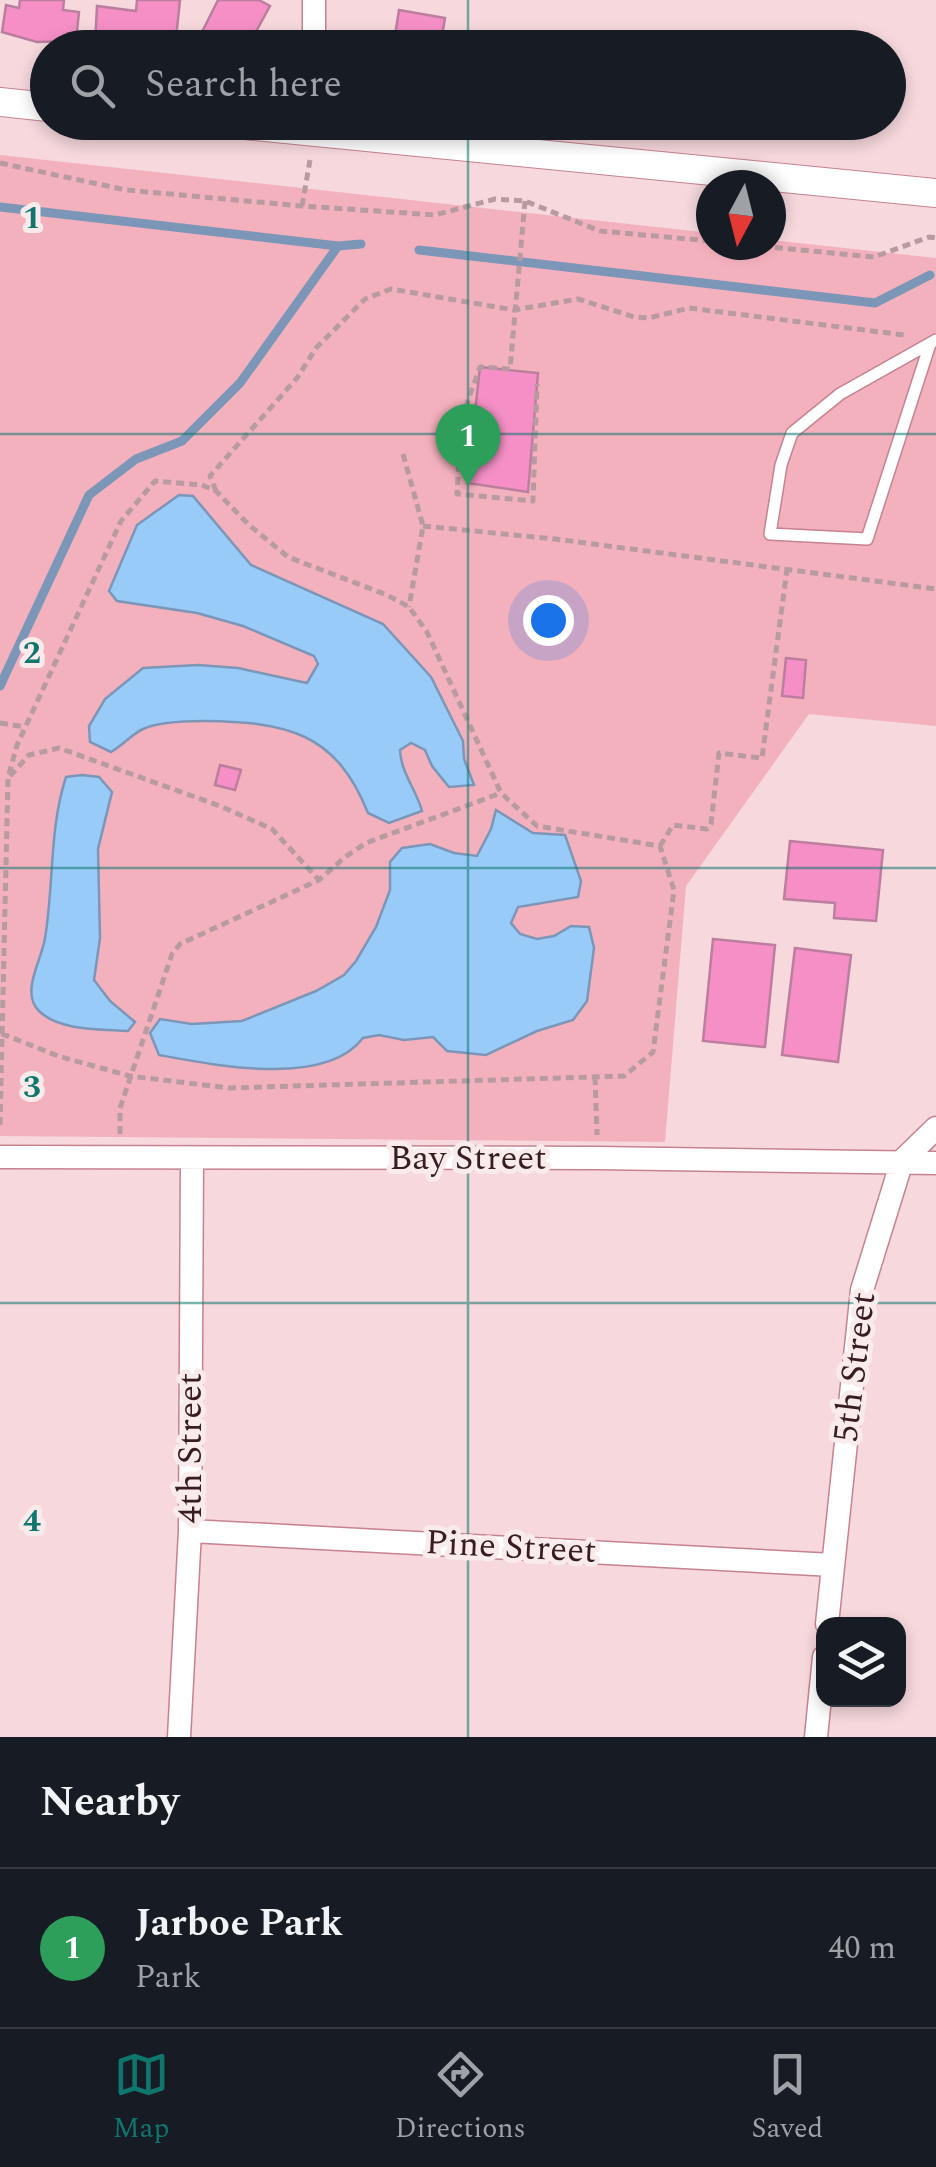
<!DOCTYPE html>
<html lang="en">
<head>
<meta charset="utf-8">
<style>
  :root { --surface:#171b24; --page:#20242c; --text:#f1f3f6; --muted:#9ea1a6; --line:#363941; --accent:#0f766e }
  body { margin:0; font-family:Spectral,serif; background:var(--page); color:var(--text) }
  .controls { position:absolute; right:30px; bottom:30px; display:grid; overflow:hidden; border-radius:20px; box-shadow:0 5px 15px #0003 }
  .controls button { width:90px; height:90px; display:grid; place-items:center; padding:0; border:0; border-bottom:2px solid var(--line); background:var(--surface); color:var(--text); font:50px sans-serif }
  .compass { position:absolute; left:696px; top:170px; width:90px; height:90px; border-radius:50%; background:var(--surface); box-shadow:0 5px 15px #0003; rotate:187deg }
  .you { position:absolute; left:548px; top:620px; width:35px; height:35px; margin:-25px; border:8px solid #fff; border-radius:50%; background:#1a73e8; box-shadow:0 0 0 15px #1a73e833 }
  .badge { display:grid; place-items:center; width:65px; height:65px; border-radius:50%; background:var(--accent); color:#fff; font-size:32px; font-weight:700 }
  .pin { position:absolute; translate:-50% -82px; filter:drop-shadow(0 2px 5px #0008) }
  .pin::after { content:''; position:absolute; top:52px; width:35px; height:30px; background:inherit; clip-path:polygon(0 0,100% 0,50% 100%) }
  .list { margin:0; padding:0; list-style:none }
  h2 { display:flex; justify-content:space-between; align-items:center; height:130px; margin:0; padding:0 40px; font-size:42px }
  h2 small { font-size:32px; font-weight:400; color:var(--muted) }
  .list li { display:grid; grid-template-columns:65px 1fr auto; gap:30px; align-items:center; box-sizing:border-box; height:160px; padding:0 40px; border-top:2px solid var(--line) }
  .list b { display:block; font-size:38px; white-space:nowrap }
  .list p { margin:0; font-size:32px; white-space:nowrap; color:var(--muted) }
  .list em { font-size:32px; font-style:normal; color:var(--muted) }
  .icon { flex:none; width:55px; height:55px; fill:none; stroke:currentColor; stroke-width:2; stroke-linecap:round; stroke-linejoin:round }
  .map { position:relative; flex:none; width:936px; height:1737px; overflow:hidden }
  .search { position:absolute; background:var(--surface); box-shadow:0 5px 15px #0003; left:30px; right:30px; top:30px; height:110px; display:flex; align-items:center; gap:25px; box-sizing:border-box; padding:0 35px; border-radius:55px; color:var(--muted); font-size:38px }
  .sheet { height:290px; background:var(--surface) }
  nav { display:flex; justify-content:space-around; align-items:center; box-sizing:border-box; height:140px; border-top:2px solid var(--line); background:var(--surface); font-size:28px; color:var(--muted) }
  nav a { display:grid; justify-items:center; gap:5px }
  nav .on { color:var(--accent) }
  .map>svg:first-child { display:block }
  .green { fill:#f3b1bd }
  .water { fill:#99cbf9; stroke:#7c96b8; stroke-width:2.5 }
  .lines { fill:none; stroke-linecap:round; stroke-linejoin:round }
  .stream { stroke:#7c96b8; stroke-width:9 }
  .building { fill:#f58fc6; stroke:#bb7e9e; stroke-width:2.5 }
  .service-casing { stroke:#c6828f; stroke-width:14 }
  .minor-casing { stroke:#c6828f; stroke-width:25 }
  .tertiary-casing { stroke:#c6828f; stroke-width:30 }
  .path { stroke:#b89ba0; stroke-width:5; stroke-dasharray:8 5; stroke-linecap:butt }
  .service { stroke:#fff; stroke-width:11 }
  .minor { stroke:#fff; stroke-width:22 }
  .tertiary { stroke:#fff; stroke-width:28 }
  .grid { fill:none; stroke:#0f766e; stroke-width:2.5; stroke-opacity:0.55 }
  .labels { text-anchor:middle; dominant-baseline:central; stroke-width:10; stroke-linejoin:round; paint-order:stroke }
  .street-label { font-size:35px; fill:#371c22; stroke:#f9eaec }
  .grid-label { font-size:32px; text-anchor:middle; font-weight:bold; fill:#0f766e; stroke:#f9eaec; stroke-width:10; stroke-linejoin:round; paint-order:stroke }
</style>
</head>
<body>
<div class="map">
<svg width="936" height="1737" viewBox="0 0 936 1737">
  <rect width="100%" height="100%" fill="#f6d8dd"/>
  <path class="green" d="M0,155L711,233V245H771V240L936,258V726L809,714L686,886L665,1142L0,1136Z"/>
  <path class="water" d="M179,495L193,496L251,565L383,624L431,677L463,741L464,759L474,785L449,787L432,766L425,750L411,743L400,750C401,773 416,789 422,811L389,823L368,813C336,732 286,722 205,721C188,721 158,722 143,729C132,734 122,746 111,752L90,742L89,726L105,699L143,668L198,665L238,668L307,683L318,664L314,656L243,626L197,613L117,601L109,591L137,525Z
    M82,775L99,777L112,792L98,849L100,938L94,980L110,1001L135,1022L128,1031C101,1029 59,1031 39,1011C20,992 42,960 45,938C54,885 49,829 66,777Z
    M496,810L533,833L565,835L581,881L578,897L518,907L511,923L520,934L537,939L554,936L571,926L589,927L594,948L587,1001L573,1020L537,1031L486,1055L447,1051L433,1037L404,1040L379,1035L363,1038C325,1088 214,1065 159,1055L150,1033L160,1019L192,1024L242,1021L316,991L344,975L356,961L376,927L390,890V862L402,848L430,844L454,853L477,856L491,829Z"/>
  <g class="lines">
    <path class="stream" d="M0,207L338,246
      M419,250L875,303L930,275
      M0,686L89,495L136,459L182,441L240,383L338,246L361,244"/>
  </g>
  <path class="building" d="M20,0H64L63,10L79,12L76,41L37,42L2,32L6,5L19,8Z
    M137,0H180L175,48L95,45L97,6L136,11Z
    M218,0H259L270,6L247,48H194Z
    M399,10L445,18L440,48H393Z
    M480,367L538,373L528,492L467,483Z
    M786,658L806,660L803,698L782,696Z
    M220,765L241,770L235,790L215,785Z
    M790,841L883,850L876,921L834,918L835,903L784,899Z
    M713,939L775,945L765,1047L703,1041Z
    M795,948L851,955L838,1062L782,1055Z"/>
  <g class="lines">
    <defs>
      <path id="service" d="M930,344L867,539L770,534L781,465L792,433L840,394L936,340"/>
      <path id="minor" d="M314,48V0
        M0,1157L598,1158L936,1163
        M190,1531L833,1565
        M827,1624L862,1290L902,1161L936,1128
        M179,1737L190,1531L192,1158
        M816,1737L824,1657"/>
      <path id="tertiary" d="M0,102L48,107
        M213,122L936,193"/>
    </defs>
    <use href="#service" class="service-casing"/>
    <use href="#minor" class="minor-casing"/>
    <use href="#tertiary" class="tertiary-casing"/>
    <path class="path" d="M0,163L126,190L302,206L435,215L495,199L525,201L600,231L711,241
      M525,201L510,369L480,367L461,420L457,494L533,501L537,384
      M302,206L310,160
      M749,245L874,257L929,237L936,238
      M403,454L423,526L409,607
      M216,491L210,476L297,378L316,348L365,299L391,289L514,310L578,299L634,317L649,318L689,308L904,335
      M423,526L555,539L936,589
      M0,723L25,727
      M10,776L29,755L59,748L220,806L272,829L319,880
      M660,846L673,825L707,829L711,824L719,753L762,758L787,569
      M595,1077L597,1135
      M0,1125L8,778L17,745L121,521L155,481L202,485L216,491L249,525L288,557L387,595L409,607L427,632L501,793L537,826L660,846L674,890L653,1052L624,1076L229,1088L130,1076L58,1056L0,1033
      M120,1134V1108L172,954L180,944L319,880L345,857L366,843L501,793"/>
    <use href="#service" class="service"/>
    <use href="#minor" class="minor"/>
    <use href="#tertiary" class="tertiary"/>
  </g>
  <path class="grid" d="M468,0V48M468,122V1737M0,434H936M0,868H936M0,1303H936"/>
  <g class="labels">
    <g class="street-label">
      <text x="468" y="1158">Bay Street</text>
      <text transform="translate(855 1367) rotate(-83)">5th Street</text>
      <text transform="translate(190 1448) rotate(-90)">4th Street</text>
      <text transform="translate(511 1547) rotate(3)">Pine Street</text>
    </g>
  </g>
  <g class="grid-label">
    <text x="32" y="228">1</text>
    <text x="32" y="663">2</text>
    <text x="32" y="1097">3</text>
    <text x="32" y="1531">4</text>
  </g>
</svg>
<div class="controls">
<button><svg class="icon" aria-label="layers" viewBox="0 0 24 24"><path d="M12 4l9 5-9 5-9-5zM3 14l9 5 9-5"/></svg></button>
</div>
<svg class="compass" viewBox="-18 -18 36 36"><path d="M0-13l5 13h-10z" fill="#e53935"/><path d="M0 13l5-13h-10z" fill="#9ea1a6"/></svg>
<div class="you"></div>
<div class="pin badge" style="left:468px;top:486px;background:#2e9e5b">1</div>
<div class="search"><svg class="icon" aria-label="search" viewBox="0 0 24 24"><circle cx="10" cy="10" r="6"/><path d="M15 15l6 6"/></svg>Search here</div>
</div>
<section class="sheet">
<h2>Nearby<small></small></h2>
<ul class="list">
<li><span class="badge" style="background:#2e9e5b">1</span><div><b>Jarboe Park</b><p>Park</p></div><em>40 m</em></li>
</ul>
</section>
<nav>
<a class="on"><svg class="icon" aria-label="map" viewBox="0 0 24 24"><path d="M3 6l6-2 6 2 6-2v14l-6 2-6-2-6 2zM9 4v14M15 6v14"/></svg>Map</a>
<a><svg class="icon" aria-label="directions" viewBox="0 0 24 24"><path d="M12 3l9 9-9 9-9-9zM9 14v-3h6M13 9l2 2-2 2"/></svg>Directions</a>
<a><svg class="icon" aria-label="saved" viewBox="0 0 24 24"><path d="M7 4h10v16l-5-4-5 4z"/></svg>Saved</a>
</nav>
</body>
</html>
